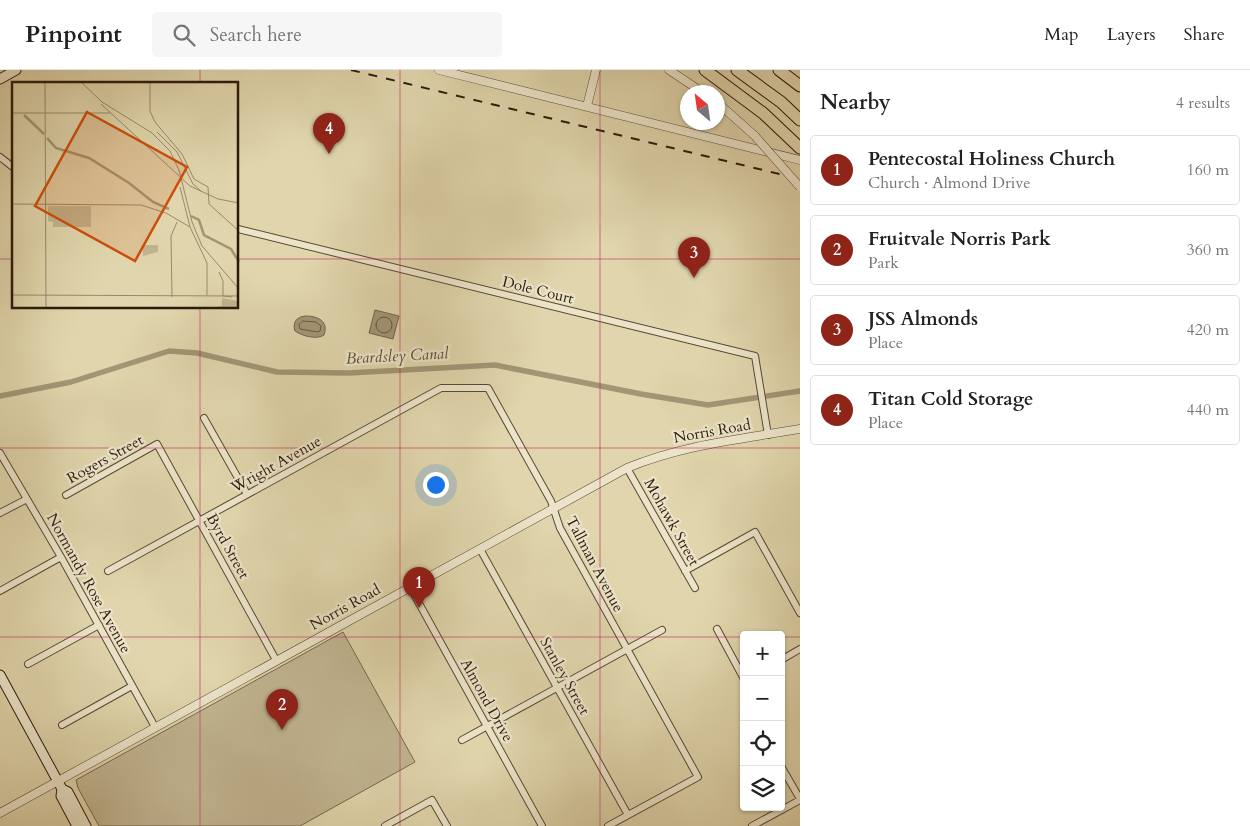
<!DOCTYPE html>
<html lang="en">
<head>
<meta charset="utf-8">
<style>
  :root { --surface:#fff; --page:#f6f6f6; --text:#202124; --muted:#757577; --line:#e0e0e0; --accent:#8f2418 }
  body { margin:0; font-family:Cardo,serif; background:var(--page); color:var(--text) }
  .controls { position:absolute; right:15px; bottom:15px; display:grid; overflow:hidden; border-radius:5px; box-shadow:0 1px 4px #0004 }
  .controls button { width:45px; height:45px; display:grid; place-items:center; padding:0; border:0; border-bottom:1px solid var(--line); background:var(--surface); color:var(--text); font:25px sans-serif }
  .compass { position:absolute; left:680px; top:15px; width:45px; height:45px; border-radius:50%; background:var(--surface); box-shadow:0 1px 4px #0004; rotate:331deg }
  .you { position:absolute; left:435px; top:414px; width:18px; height:18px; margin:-12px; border:4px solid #fff; border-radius:50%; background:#1a73e8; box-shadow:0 0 0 8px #1a73e833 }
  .badge { display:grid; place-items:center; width:32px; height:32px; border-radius:50%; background:var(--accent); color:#fff; font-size:16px; font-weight:700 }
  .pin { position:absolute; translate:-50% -41px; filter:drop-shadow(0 1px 2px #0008) }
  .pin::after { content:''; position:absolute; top:26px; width:18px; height:15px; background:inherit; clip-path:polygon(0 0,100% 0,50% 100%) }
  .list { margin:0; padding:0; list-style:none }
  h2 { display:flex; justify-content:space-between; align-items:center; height:65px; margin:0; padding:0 20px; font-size:21px }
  h2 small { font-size:16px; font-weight:400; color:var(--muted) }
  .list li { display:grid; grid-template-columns:32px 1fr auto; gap:15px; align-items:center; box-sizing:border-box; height:70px; margin:0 10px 10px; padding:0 10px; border:1px solid var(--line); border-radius:5px }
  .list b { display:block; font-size:19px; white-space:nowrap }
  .list p { margin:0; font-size:16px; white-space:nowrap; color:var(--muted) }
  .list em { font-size:16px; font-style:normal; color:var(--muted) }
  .icon { flex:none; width:28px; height:28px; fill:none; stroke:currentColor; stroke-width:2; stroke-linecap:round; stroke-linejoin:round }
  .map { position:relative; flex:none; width:800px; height:756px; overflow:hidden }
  header { display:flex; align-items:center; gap:30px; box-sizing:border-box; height:70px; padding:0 25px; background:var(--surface); border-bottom:1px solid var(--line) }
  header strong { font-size:24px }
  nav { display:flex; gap:28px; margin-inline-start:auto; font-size:18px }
  .search { width:350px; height:45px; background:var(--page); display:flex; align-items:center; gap:12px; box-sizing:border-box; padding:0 18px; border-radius:5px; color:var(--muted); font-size:19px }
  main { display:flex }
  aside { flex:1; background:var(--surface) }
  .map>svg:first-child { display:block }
  .green { fill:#c1b591; stroke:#76674e }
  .water { fill:#a39576; stroke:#73634c }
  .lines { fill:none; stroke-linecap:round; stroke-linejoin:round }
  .shore { stroke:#685741; stroke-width:1 }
  .canal { stroke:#a39576; stroke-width:5.5 }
  .minor-casing { stroke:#594834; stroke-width:8 }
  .tertiary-casing { stroke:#594834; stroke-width:9 }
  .secondary-casing { stroke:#2c190c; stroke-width:11 }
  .motorway-casing { stroke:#2c190c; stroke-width:13 }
  .minor { stroke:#ebe4c9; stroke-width:6 }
  .tertiary { stroke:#ebe4c9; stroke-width:8 }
  .secondary { stroke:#ebe4c9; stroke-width:9 }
  .motorway { stroke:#e0d5ac; stroke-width:11 }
  .rail { stroke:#2c190c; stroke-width:2; stroke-dasharray:9 9; stroke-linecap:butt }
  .tertiary-bridge-casing { stroke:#594834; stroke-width:9; stroke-linecap:butt }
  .tertiary-bridge { stroke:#ebe4c9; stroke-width:8 }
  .grid { fill:none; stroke:#c2185b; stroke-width:1; stroke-opacity:0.55 }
  .labels { text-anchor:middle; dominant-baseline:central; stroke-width:4.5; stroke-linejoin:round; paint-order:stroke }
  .street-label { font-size:15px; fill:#2c190c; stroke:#ebe4c9 }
  .water-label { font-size:16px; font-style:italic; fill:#5c4b36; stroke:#ebe4c9 }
  .inset-river { fill:none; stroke:#a39576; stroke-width:2.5 }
  .inset-road { fill:none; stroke:#988a6c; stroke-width:1 }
  .view { fill:#cc4f0c; fill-opacity:0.15; stroke:#cc4f0c; stroke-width:2.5 }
  .inset-edge { fill:none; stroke:#2c190c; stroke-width:2.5 }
</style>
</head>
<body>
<header>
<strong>Pinpoint</strong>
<div class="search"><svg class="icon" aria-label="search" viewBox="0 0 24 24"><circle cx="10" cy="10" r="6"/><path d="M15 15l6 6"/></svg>Search here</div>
<nav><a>Map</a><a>Layers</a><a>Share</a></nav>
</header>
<main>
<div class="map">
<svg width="800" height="756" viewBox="0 0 800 756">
  <rect width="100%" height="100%" fill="#e0d5ac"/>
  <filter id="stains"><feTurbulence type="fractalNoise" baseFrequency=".004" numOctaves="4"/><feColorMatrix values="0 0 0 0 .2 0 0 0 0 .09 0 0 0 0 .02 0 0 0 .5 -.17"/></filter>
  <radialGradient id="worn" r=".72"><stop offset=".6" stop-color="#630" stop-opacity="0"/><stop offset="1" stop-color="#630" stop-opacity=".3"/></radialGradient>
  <path class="green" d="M343,562L415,692L300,756H99L78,718L76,710Z"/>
  <path class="water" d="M375,240L399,246L393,269L369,263Z
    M305,246C318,246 329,251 324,265C317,270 302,266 295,261C292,252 297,247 305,246Z"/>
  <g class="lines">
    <path class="shore" d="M376 255a8 8 0 1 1 16 0a8 8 0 1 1-16 0Z
      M303,251L316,252L321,256L320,261L317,262L300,259L299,255Z"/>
    <path class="canal" d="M0,326L71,312L169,281L197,283L277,302L349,303L495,295L641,324L708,335L800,321"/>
    <defs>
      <path id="minor" d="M0,87L14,98
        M238,159L755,286L768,365
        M204,348L247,424
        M0,383L61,487L155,657
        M627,398L695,518
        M66,425L157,374L276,590
        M0,443L27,429
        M480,479L628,745
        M108,501L441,318H488L551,431L560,458L698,707L608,756
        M685,501L755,462L800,543
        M410,517L542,756
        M0,521L61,487
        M717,559L744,609
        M781,590L800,579
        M28,594L99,555
        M62,655L132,616
        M462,670L662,560
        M781,696L800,729
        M385,756L432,730L447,756
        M752,756L800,730"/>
      <path id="tertiary" d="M439,0L800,90
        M669,0L702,22
        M718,33L755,66
        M587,36L596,0
        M0,743L627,398C682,375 742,369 800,359"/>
      <path id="secondary" d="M0,9L16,0
        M0,605L62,719L68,722L86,756
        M62,719L61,726L77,756"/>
      <path id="motorway" d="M705,0L763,43L800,78
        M737,0L781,32L800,50
        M779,0L800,16"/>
    </defs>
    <use href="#minor" class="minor-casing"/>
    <use href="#tertiary" class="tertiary-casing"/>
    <use href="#secondary" class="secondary-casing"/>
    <use href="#motorway" class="motorway-casing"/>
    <use href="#minor" class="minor"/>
    <use href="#tertiary" class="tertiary"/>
    <use href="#secondary" class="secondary"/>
    <use href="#motorway" class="motorway"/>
    <path class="rail" d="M351,0L800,109"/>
    <defs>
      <path id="tertiary-bridge" d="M755,66L800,117"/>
    </defs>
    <use href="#tertiary-bridge" class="tertiary-bridge-casing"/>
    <use href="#tertiary-bridge" class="tertiary-bridge"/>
  </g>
  <path class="grid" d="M200,0V14M400,0V756M600,0V756M0,189H14M238,189H800M200,238V756M0,378H800M0,567H744M781,567H800"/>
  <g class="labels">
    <g class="street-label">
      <text transform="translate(538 220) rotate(14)">Dole Court</text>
      <text transform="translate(712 361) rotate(-10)">Norris Road</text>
      <text transform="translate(105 389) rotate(-29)">Rogers Street</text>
      <text transform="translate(276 394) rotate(-29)">Wright Avenue</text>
      <text transform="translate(672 452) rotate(61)">Mohawk Street</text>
      <text transform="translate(228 476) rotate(61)">Byrd Street</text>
      <text transform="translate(595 494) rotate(62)">Tallman Avenue</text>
      <text transform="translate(89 513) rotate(61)">Normandy Rose Avenue</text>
      <text transform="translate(345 537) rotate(-29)">Norris Road</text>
      <text transform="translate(565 606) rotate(61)">Stanley Street</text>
      <text transform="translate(487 630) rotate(61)">Almond Drive</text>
    </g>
    <g class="water-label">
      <text transform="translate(397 286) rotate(-3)">Beardsley Canal</text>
    </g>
  </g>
  <g transform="translate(12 12)">
    <rect width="226" height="226" fill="#e0d5ac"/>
    <path d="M36,124H79V145H41V140L36,139ZM130,163H146V170L131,174ZM210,216L226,219V226H197L210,224Z" fill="#c1b591"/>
    <path class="inset-river" d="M12,33L32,52M35,56L44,66L77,76L117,101L141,120L157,127M179,134L187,138L192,153L219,167L227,180"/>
    <path class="inset-road" d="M33,0L34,226M69,0L90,20L140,51L158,69L167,88L180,140L190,164L227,207M138,0V29L143,40L170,72L182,97L196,105L197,122L227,149M89,22L178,104L206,117L227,121M0,31H98M145,50L165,70L181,102L190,110M168,105L178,145L195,181V213M0,122L129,123L154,131L178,145M207,190L211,199V214L220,215M0,213L227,214M160,215L159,154L165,140"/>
    <path class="view" d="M75,30L175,85L123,179L23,124Z"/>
    <rect width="226" height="226" class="inset-edge"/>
  </g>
  <rect width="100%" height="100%" filter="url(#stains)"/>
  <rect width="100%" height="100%" fill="url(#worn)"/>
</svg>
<div class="controls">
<button>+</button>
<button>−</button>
<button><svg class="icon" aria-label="locate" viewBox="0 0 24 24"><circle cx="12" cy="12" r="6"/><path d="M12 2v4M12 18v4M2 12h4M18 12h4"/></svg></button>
<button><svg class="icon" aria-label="layers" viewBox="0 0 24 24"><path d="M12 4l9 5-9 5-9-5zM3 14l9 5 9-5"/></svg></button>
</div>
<svg class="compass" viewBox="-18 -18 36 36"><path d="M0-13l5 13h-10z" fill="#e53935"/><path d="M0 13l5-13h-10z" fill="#757577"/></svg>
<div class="you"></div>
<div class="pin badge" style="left:419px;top:538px">1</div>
<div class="pin badge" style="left:282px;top:660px">2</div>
<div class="pin badge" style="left:694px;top:208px">3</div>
<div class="pin badge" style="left:329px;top:84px">4</div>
</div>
<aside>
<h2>Nearby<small>4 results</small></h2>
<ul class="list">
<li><span class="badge">1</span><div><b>Pentecostal Holiness Church</b><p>Church · Almond Drive</p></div><em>160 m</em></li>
<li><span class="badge">2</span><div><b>Fruitvale Norris Park</b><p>Park</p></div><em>360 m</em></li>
<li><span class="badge">3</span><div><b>JSS Almonds</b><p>Place</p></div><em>420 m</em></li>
<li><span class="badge">4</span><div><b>Titan Cold Storage</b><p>Place</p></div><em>440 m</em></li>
</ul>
</aside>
</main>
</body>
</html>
